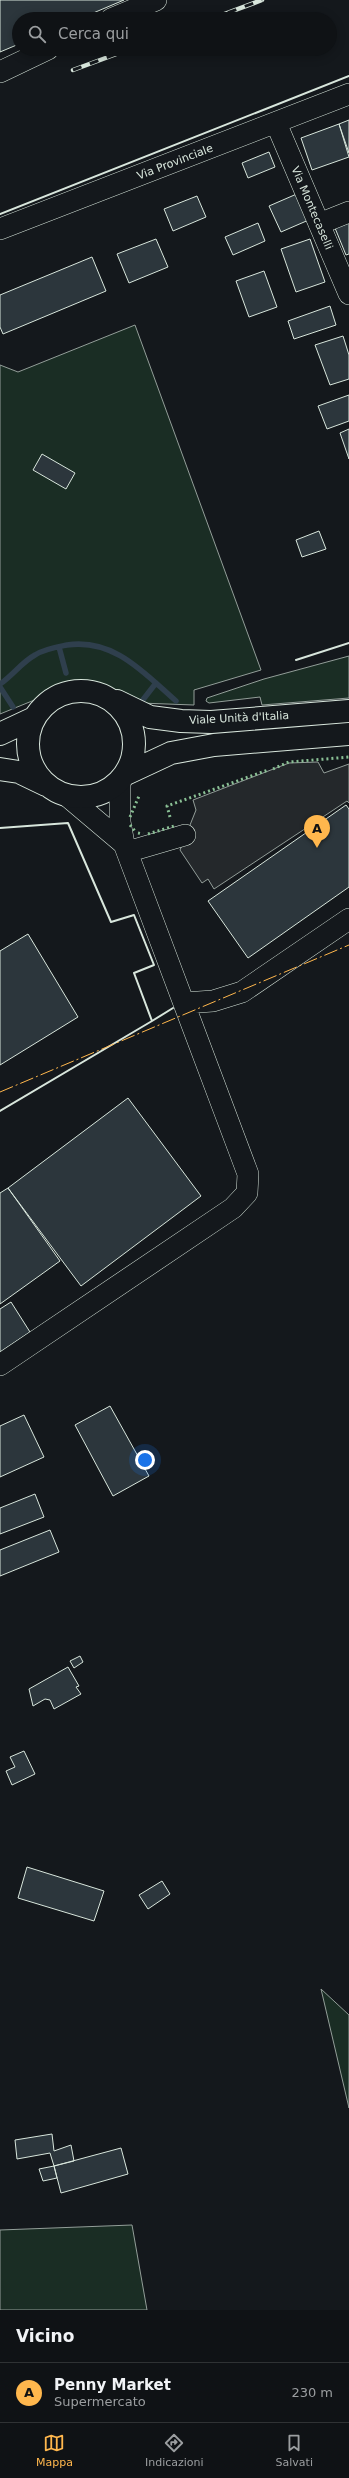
<!DOCTYPE html>
<html lang="it">
<head>
<meta charset="utf-8">
<style>
  :root { --surface:#0f1215; --page:#181b1e; --text:#f1f3f6; --muted:#9b9ea0; --line:#2f3234; --accent:#ffb74d }
  body { margin:0; font-family:"DejaVu Sans",sans-serif; background:var(--page); color:var(--text) }
  .you { position:absolute; left:145px; top:1460px; width:14px; height:14px; margin:-10px; border:3px solid #fff; border-radius:50%; background:#1a73e8; box-shadow:0 0 0 6px #1a73e833 }
  .badge { display:grid; place-items:center; width:26px; height:26px; border-radius:50%; background:var(--accent); color:#111; font-size:13px; font-weight:700 }
  .pin { position:absolute; translate:-50% -33px; filter:drop-shadow(0 1px 2px #0008) }
  .pin::after { content:''; position:absolute; top:21px; width:14px; height:12px; background:inherit; clip-path:polygon(0 0,100% 0,50% 100%) }
  .list { margin:0; padding:0; list-style:none }
  h2 { display:flex; justify-content:space-between; align-items:center; height:52px; margin:0; padding:0 16px; font-size:17px }
  h2 small { font-size:13px; font-weight:400; color:var(--muted) }
  .list li { display:grid; grid-template-columns:26px 1fr auto; gap:12px; align-items:center; box-sizing:border-box; height:60px; padding:0 16px; border-top:1px solid var(--line) }
  .list b { display:block; font-size:15px; white-space:nowrap }
  .list p { margin:0; font-size:13px; white-space:nowrap; color:var(--muted) }
  .list em { font-size:13px; font-style:normal; color:var(--muted) }
  .icon { flex:none; width:22px; height:22px; fill:none; stroke:currentColor; stroke-width:2; stroke-linecap:round; stroke-linejoin:round }
  .map { position:relative; flex:none; width:349px; height:2310px; overflow:hidden }
  .search { position:absolute; background:var(--surface); box-shadow:0 2px 10px #0003; left:12px; right:12px; top:12px; height:44px; display:flex; align-items:center; gap:10px; box-sizing:border-box; padding:0 14px; border-radius:22px; color:var(--muted); font-size:15px }
  .sheet { height:112px; background:var(--surface) }
  nav { display:flex; justify-content:space-around; align-items:center; box-sizing:border-box; height:56px; border-top:1px solid var(--line); background:var(--surface); font-size:11px; color:var(--muted) }
  nav a { display:grid; justify-items:center; gap:2px }
  nav .on { color:var(--accent) }
  .map>svg:first-child { display:block }
  .green { fill:#1a2d24; stroke:#939e99 }
  .parking { fill:#24282b; stroke:#939e99 }
  .lines { fill:none; stroke-linecap:round; stroke-linejoin:round }
  .stream { stroke:#2f3f4d; stroke-width:5.5 }
  .building { fill:#2c363c; stroke:#d8e6dc }
  .minor-casing { stroke:#d8e6dc; stroke-width:22 }
  .major-casing { stroke:#d8e6dc; stroke-width:24 }
  .minor { stroke:#14181c; stroke-width:21 }
  .major { stroke:#14181c; stroke-width:22 }
  .rail-casing { stroke:#d8e6dc; stroke-width:4.5 }
  .rail { stroke:#14181c; stroke-width:3; stroke-dasharray:9; stroke-linecap:butt }
  .hedge { stroke:#8ac095; stroke-width:3; stroke-dasharray:2 3; stroke-linecap:butt }
  .wall { stroke:#d8e6dc; stroke-width:2 }
  .power { stroke:#ffb74d; stroke-width:1; stroke-dasharray:14 3 2 3; stroke-linecap:butt }
  .labels { text-anchor:middle; dominant-baseline:central; stroke-width:3; stroke-linejoin:round; paint-order:stroke }
  .street-label { font-size:11px; fill:#d8e6dc; stroke:#14181c }
</style>
</head>
<body>
<div class="map">
<svg width="349" height="2310" viewBox="0 0 349 2310">
  <rect width="100%" height="100%" fill="#14181c"/>
  <path class="green" d="M135,325L261,670L194,690V705L140,703L119,692L95,684L69,686L0,714V365L18,372Z
    M349,656V698L262,705L260,697L209,703L206,701L207,698L264,679Z
    M321,1989L349,2015V2108Z
    M132,2225L147,2310H0V2230Z"/>
  <path class="parking" d="M318,762L324,773L349,764V803L347,801L214,889L208,879L202,883L180,850L196,810L193,800L289,763Z"/>
  <g class="lines">
    <path class="stream" d="M59,647L66,673
      M0,684C12,676 22,662 35,655C44,649 57,647 67,645C114,638 144,673 176,701
      M0,687L13,707
      M142,701L156,683"/>
  </g>
  <path class="building" d="M0,0H124L79,19H19V44L0,52Z
    M349,120V153L339,124Z
    M339,124L349,157L312,170L301,138Z
    M269,152L275,167L248,178L242,163Z
    M299,193L311,219L281,232L269,206Z
    M197,196L206,217L173,231L164,209Z
    M258,223L265,241L233,255L225,237Z
    M349,223V254L346,255L335,228Z
    M156,239L168,267L129,283L117,254Z
    M310,239L325,282L296,292L281,249Z
    M92,257L106,291L3,334L0,327V295Z
    M264,271L277,307L249,317L236,281Z
    M330,306L336,325L294,339L288,321Z
    M343,336L349,355V379L330,385L315,345Z
    M349,395V421L327,429L318,406Z
    M349,429V459L340,433Z
    M42,454L75,473L66,489L33,470Z
    M319,531L326,549L302,557L296,540Z
    M346,805L349,809V887L248,958L208,901Z
    M28,934L78,1017L0,1065V951Z
    M128,1098L201,1196L81,1286L8,1188Z
    M8,1188L60,1261L0,1304V1193Z
    M11,1302L30,1332L0,1352V1309Z
    M110,1406L149,1476L113,1496L75,1425Z
    M24,1415L44,1457L0,1477V1426Z
    M35,1494L44,1517L0,1534V1508Z
    M50,1530L59,1552L0,1576V1550Z
    M80,1656L83,1662L74,1668L70,1661Z
    M68,1667L79,1686L76,1687L81,1694L54,1709L50,1700L45,1699L33,1706L29,1689Z
    M24,1751L35,1774L12,1785L6,1771L15,1767L10,1757Z
    M27,1867L104,1891L94,1921L18,1898Z
    M162,1881L170,1894L148,1909L139,1895Z
    M52,2134L54,2151L71,2145L74,2161L54,2166L50,2153L17,2159L15,2140Z
    M121,2148L128,2174L61,2193L54,2166Z
    M54,2166L57,2178L43,2181L39,2169Z"/>
  <g class="lines">
    <defs>
      <path id="minor" d="M111,19L156,0
        M0,72L48,49
        M276,123L349,294
        M319,224L349,212
        M0,229L349,94
        M66,795L124,844
        M127,852L185,835
        M184,1003L213,1001L242,992L349,919
        M0,1365L233,1208L247,1193L248,1174L124,844L120,822V782"/>
      <path id="major" d="M28 744a53 53 0 1 1 106 0a53 53 0 1 1-106 0Z
        M117,701L150,717L181,721L211,722L349,711
        M0,734L34,718
        M0,769L19,772L46,785
        M126,774L171,753L214,745L349,734"/>
    </defs>
    <use href="#minor" class="minor-casing"/>
    <use href="#major" class="major-casing"/>
    <use href="#minor" class="minor"/>
    <use href="#major" class="major"/>
    <defs>
      <path id="rail" d="M211,19L262,0
        M73,70L130,49"/>
    </defs>
    <use href="#rail" class="rail-casing"/>
    <use href="#rail" class="rail"/>
    <path class="hedge" d="M273,769L289,762L349,757
      M130,817L139,796
      M170,817L167,806L268,770
      M130,825L135,831
      M138,833L143,834
      M148,834L174,826L173,824"/>
    <path class="wall" d="M0,214L349,76
      M296,660L349,643
      M0,828L68,823L111,922L134,915L154,965L134,973L152,1021L0,1111
      M152,1021L173,1008"/>
    <path class="power" d="M0,1092L349,945"/>
  </g>
  <g class="labels">
    <g class="street-label">
      <text transform="translate(175 162) rotate(-21)">Via Provinciale</text>
      <text transform="translate(312 208) rotate(67)">Via Montecaselli</text>
      <text transform="translate(239 718) rotate(-3)">Viale Unità d'Italia</text>
    </g>
  </g>
</svg>
<div class="you"></div>
<div class="pin badge" style="left:317px;top:848px">A</div>
<div class="search"><svg class="icon" aria-label="search" viewBox="0 0 24 24"><circle cx="10" cy="10" r="6"/><path d="M15 15l6 6"/></svg>Cerca qui</div>
</div>
<section class="sheet">
<h2>Vicino<small></small></h2>
<ul class="list">
<li><span class="badge">A</span><div><b>Penny Market</b><p>Supermercato</p></div><em>230 m</em></li>
</ul>
</section>
<nav>
<a class="on"><svg class="icon" aria-label="map" viewBox="0 0 24 24"><path d="M3 6l6-2 6 2 6-2v14l-6 2-6-2-6 2zM9 4v14M15 6v14"/></svg>Mappa</a>
<a><svg class="icon" aria-label="directions" viewBox="0 0 24 24"><path d="M12 3l9 9-9 9-9-9zM9 14v-3h6M13 9l2 2-2 2"/></svg>Indicazioni</a>
<a><svg class="icon" aria-label="saved" viewBox="0 0 24 24"><path d="M7 4h10v16l-5-4-5 4z"/></svg>Salvati</a>
</nav>
</body>
</html>
